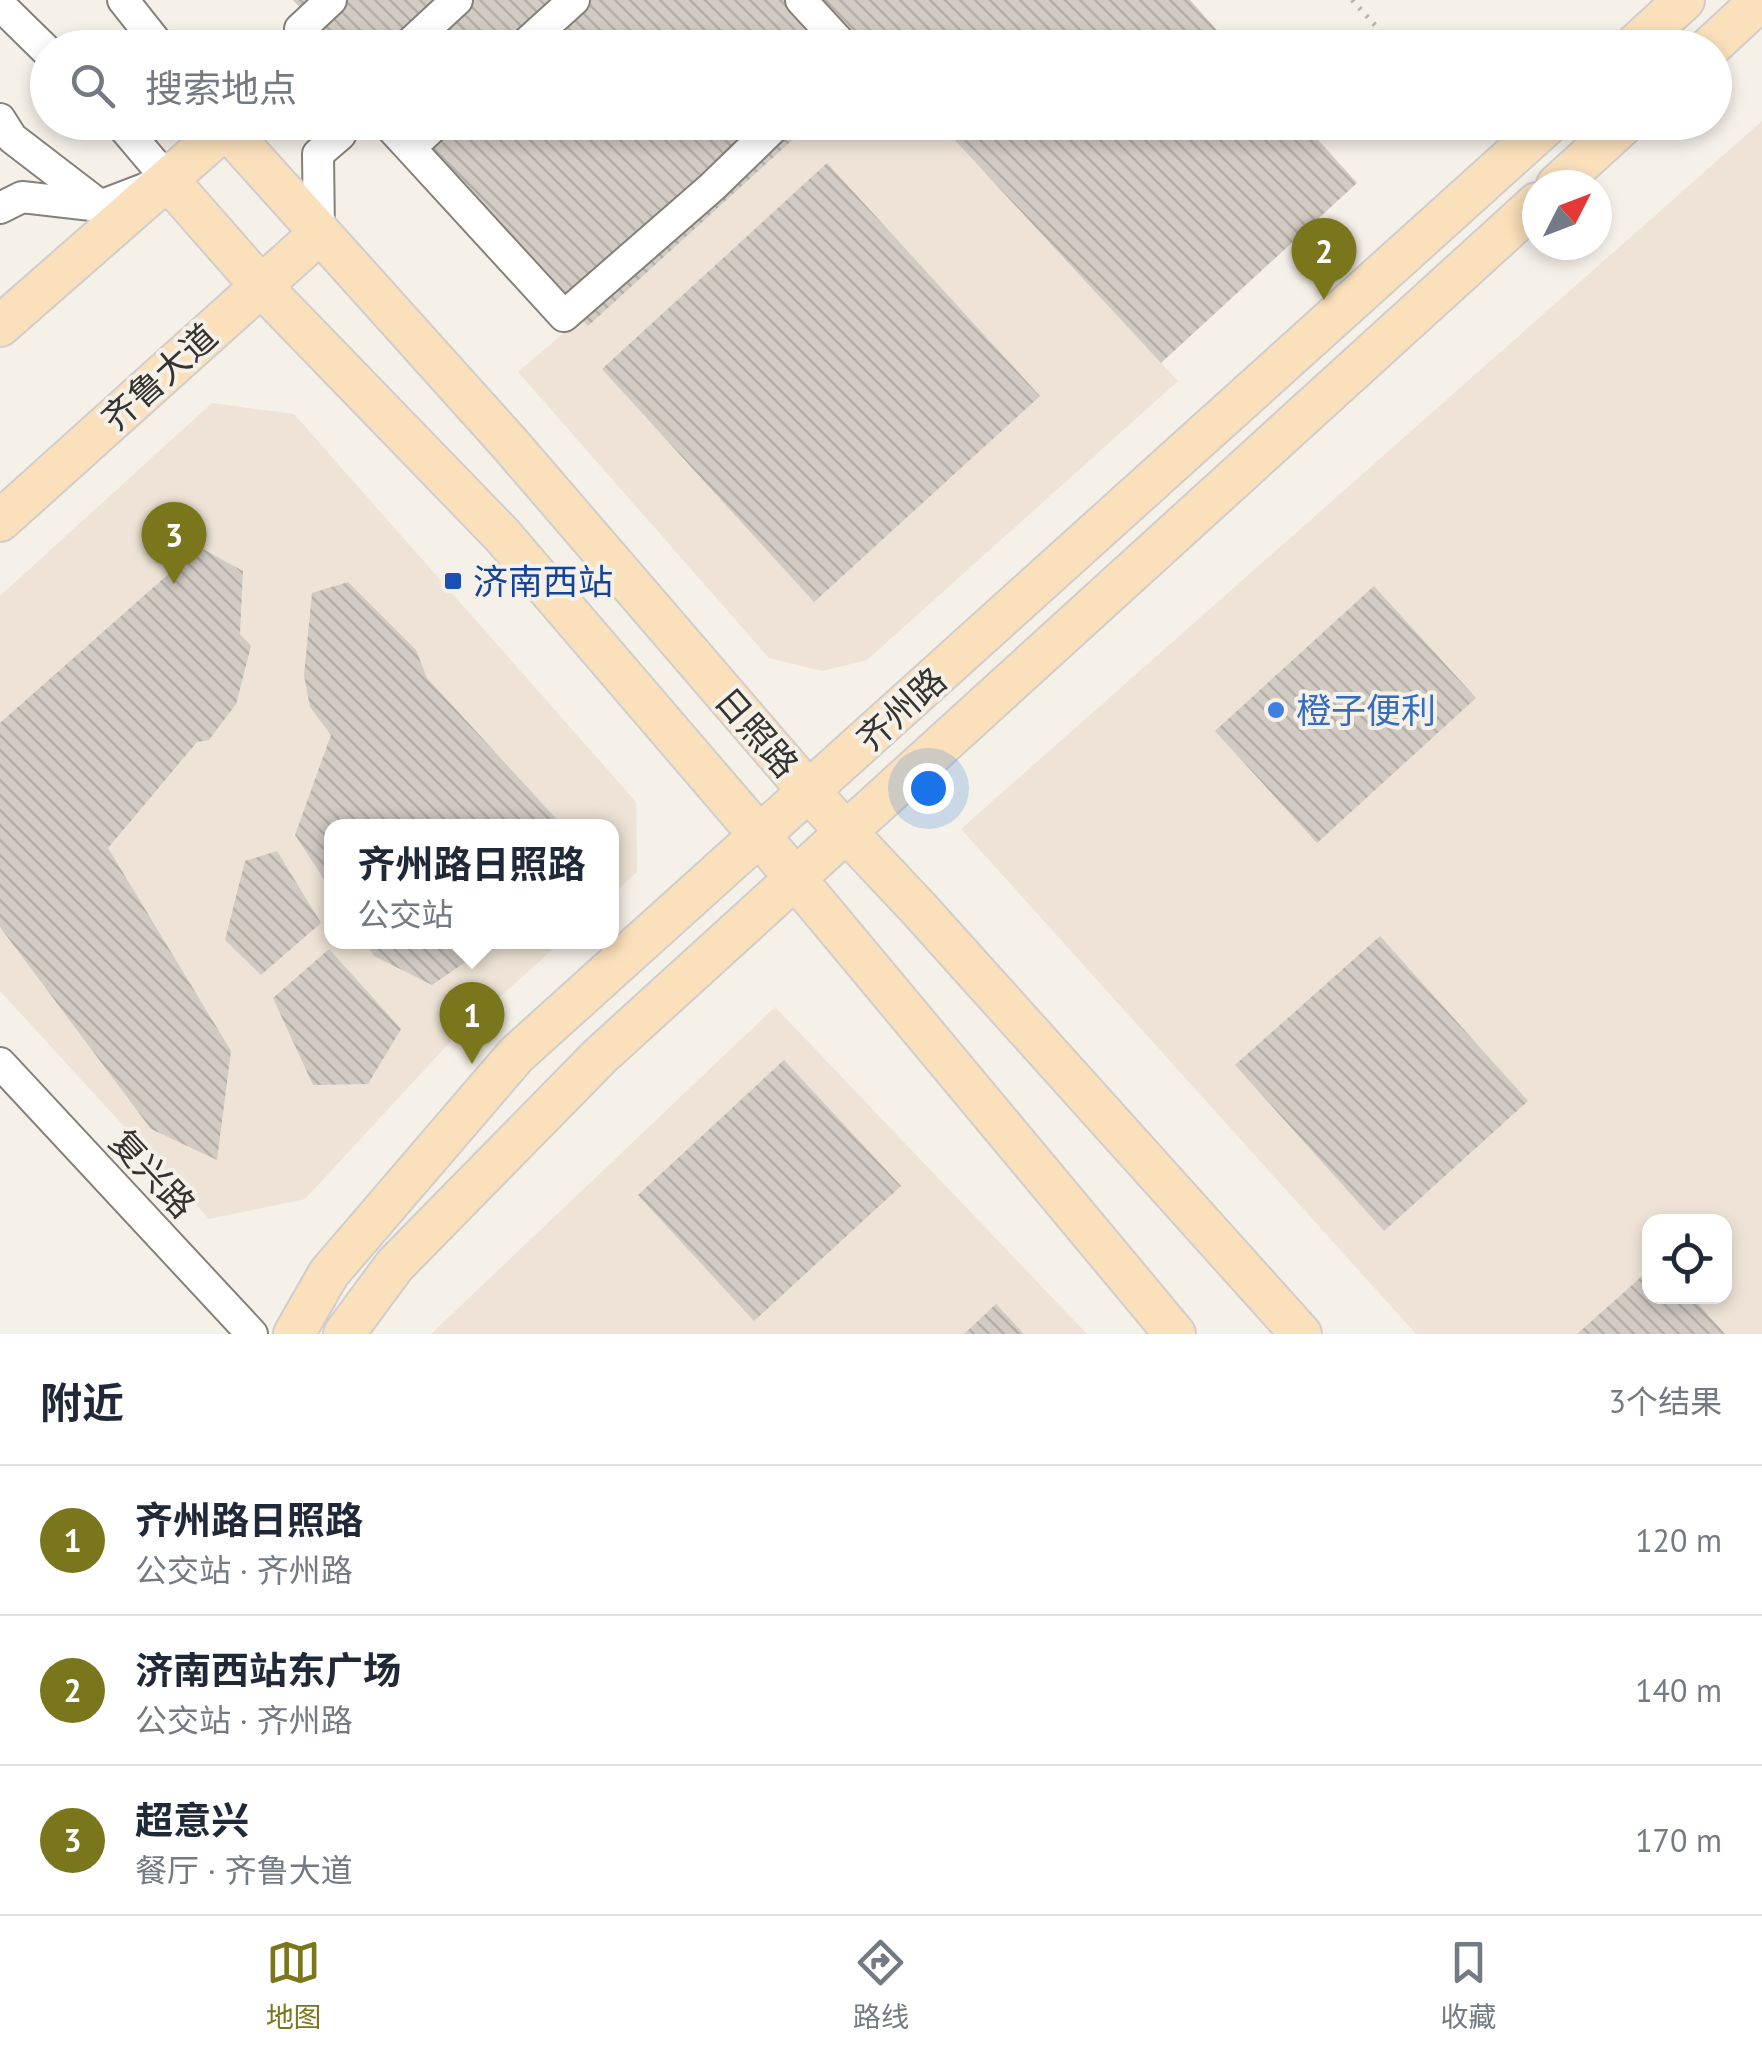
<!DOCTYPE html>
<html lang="zh">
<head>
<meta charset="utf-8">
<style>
  :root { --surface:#fff; --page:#f2f2f3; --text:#1f2937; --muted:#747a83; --line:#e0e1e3; --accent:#79761c }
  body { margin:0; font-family:"PT Sans","Noto Sans SC",sans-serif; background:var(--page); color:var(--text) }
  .controls { position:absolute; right:30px; bottom:30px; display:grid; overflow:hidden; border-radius:20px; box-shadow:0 5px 15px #0003 }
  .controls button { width:90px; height:90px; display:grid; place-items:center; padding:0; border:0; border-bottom:2px solid var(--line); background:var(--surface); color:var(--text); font:50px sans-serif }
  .compass { position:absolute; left:1522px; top:170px; width:90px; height:90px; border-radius:50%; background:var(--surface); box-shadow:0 5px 15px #0003; rotate:48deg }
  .you { position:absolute; left:928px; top:788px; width:35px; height:35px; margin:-25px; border:8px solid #fff; border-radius:50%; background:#1a73e8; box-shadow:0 0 0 15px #1a73e833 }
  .badge { display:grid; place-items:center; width:65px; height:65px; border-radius:50%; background:var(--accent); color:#fff; font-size:32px; font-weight:700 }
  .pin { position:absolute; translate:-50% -82px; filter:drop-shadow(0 2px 5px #0008) }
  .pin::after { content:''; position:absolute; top:52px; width:35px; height:30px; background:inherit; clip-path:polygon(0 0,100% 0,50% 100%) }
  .popup { position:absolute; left:324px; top:819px; width:295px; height:130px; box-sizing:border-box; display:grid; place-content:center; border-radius:20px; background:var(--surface); filter:drop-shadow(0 2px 8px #0005); font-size:32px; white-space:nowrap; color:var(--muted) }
  .popup b { font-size:38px; color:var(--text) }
  .popup::after { content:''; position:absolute; left:50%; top:100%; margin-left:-20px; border:20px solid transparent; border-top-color:var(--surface) }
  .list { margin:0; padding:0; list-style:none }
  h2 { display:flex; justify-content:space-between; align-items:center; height:130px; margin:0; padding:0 40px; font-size:42px }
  h2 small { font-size:32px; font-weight:400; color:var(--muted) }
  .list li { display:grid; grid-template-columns:65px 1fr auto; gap:30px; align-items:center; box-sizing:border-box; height:150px; padding:0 40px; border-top:2px solid var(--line) }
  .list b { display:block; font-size:38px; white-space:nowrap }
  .list p { margin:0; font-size:32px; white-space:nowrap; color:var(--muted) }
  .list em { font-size:32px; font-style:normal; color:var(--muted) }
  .icon { flex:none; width:55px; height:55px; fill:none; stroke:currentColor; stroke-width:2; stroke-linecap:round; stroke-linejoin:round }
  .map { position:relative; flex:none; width:1762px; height:1334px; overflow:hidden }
  .search { position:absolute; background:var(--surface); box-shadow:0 5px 15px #0003; left:30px; right:30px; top:30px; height:110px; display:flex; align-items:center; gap:25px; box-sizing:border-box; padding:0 35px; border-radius:55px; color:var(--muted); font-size:38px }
  .sheet { height:580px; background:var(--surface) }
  nav { display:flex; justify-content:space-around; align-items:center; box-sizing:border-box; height:140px; border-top:2px solid var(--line); background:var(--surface); font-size:28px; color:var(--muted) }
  nav a { display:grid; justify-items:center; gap:5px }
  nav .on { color:var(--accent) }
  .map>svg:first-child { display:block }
  .built { fill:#eee3d6; fill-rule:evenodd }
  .building { fill:url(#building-back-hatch) }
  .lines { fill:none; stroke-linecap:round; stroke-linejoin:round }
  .minor-casing { stroke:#86807a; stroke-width:34 }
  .major-casing { stroke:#cfcecd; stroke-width:44 }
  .path { stroke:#b7b3ad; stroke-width:5; stroke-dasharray:2.5 8; stroke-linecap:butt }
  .minor { stroke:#fff; stroke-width:30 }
  .major { stroke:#fae0bb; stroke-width:40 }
  .transit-dot { fill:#1a4fb4; stroke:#f5f0e8; stroke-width:4 }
  .shop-dot { fill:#3f7fe0; stroke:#f5f0e8; stroke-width:4 }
  .labels { text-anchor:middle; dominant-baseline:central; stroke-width:8; stroke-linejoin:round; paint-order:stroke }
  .street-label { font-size:35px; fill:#353330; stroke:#f5f0e8 }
  .transit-label { font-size:35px; fill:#164399; stroke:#f5f0e8; text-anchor:start }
  .shop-label { font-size:35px; fill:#366cbe; stroke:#f5f0e8; text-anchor:start }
</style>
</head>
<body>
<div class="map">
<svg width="1762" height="1334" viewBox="0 0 1762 1334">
  <defs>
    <pattern id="building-back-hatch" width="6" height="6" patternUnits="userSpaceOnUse" patternTransform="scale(2.5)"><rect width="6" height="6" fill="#d1cbc4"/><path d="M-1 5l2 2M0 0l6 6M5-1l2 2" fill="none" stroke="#b4afa9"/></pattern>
  </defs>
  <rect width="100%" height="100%" fill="#f5f0e8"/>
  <path class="built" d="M1762,121V1334H1416L961,829ZM1650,1222H1724V1296H1650Z
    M938,122L1178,381L867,660L822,671L769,658L518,372L808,123Z
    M212,403L294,414L636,802L637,872L612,895V826H332V942H561L451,1041L305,1199L209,1219L0,991V596Z
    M775,1007L1087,1334H431Z"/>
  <path class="building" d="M293,0H1190L1233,48H336Z
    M404,122H812L588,326Z
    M938,122H1302L1357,183L1161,363Z
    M827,163L1040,396L814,602L602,369Z
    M199,547L243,571L240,634L251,646L236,704L209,740L197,742L108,848L231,1051L217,1160L151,1129L0,927V723Z
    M348,582L416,650L427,678L563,826H332V891L295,835L331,735L310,707L304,675L312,593Z
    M1374,586L1476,698L1317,843L1215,731Z
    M277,851L321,923L261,975L225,940L245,861Z
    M1380,936L1528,1101L1384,1231L1235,1065Z
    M365,942H485L470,959L432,985L374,956Z
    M329,949L401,1029L368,1084L313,1085L273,998Z
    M784,1060L901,1186L754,1321L638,1195Z
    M1650,1269V1296H1691L1725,1334H1577Z
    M996,1304L1024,1334H964Z"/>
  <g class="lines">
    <defs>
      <path id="minor" d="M123,0L161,48
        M801,0L845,48
        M0,5L48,52
        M317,48L300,29L331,0
        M405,48L457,0
        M521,48L574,0
        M0,119L12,138L98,204
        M221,122L226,128L268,122
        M386,122L410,148L438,122
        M410,148L564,316L712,187L779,122
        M0,208L22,197L100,206L168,180L119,122
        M319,234L318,154L340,135L337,122
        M0,1063L252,1334"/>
      <path id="major" d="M1632,48L1684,0
        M1709,48L1761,0
        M168,180L260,285L502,535L760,836L1175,1334
        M1557,185L1626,122
        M0,326L226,128L509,443L810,793L919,909L1301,1334
        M0,521L319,234
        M294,1334L329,1273L516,1055L1550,122
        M344,1334L395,1265L600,1056L1537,203"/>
    </defs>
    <use href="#minor" class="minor-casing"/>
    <use href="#major" class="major-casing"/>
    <path class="path" d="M1352,0L1396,48
      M1465,122L1479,139"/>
    <use href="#minor" class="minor"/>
    <use href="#major" class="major"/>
  </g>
  <rect class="transit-dot" x="443" y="571" width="20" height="20" rx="5"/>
  <circle class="shop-dot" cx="1276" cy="710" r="10"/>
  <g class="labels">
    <g class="street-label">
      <text transform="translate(159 377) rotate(-42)">齐鲁大道</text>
      <text transform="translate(901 709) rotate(-42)">齐州路</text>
      <text transform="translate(757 732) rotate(49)">日照路</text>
      <text transform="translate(153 1173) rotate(47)">复兴路</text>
    </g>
    <g class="transit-label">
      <text x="473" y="581">济南西站</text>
    </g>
    <g class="shop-label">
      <text x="1296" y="710">橙子便利</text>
    </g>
  </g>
</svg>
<div class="controls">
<button><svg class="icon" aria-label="locate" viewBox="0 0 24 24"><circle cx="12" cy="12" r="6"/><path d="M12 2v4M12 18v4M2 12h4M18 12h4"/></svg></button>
</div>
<svg class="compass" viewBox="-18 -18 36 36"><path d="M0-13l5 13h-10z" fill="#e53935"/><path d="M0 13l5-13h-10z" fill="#747a83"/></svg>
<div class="you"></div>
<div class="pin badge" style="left:472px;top:1064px">1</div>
<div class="popup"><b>齐州路日照路</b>公交站</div>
<div class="pin badge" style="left:1324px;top:300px">2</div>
<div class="pin badge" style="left:174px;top:584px">3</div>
<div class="search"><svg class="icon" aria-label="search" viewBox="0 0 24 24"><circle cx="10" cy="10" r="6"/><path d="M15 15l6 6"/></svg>搜索地点</div>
</div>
<section class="sheet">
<h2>附近<small>3个结果</small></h2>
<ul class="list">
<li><span class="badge">1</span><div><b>齐州路日照路</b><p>公交站 · 齐州路</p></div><em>120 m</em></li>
<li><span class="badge">2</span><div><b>济南西站东广场</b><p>公交站 · 齐州路</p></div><em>140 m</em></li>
<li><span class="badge">3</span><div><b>超意兴</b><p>餐厅 · 齐鲁大道</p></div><em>170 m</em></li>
</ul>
</section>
<nav>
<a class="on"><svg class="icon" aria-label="map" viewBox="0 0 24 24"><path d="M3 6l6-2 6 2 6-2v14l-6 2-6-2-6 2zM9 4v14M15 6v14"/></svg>地图</a>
<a><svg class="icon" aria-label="directions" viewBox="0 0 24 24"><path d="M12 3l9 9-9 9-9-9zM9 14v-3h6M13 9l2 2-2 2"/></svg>路线</a>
<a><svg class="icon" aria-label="saved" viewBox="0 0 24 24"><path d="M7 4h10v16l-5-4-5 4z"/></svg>收藏</a>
</nav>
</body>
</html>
